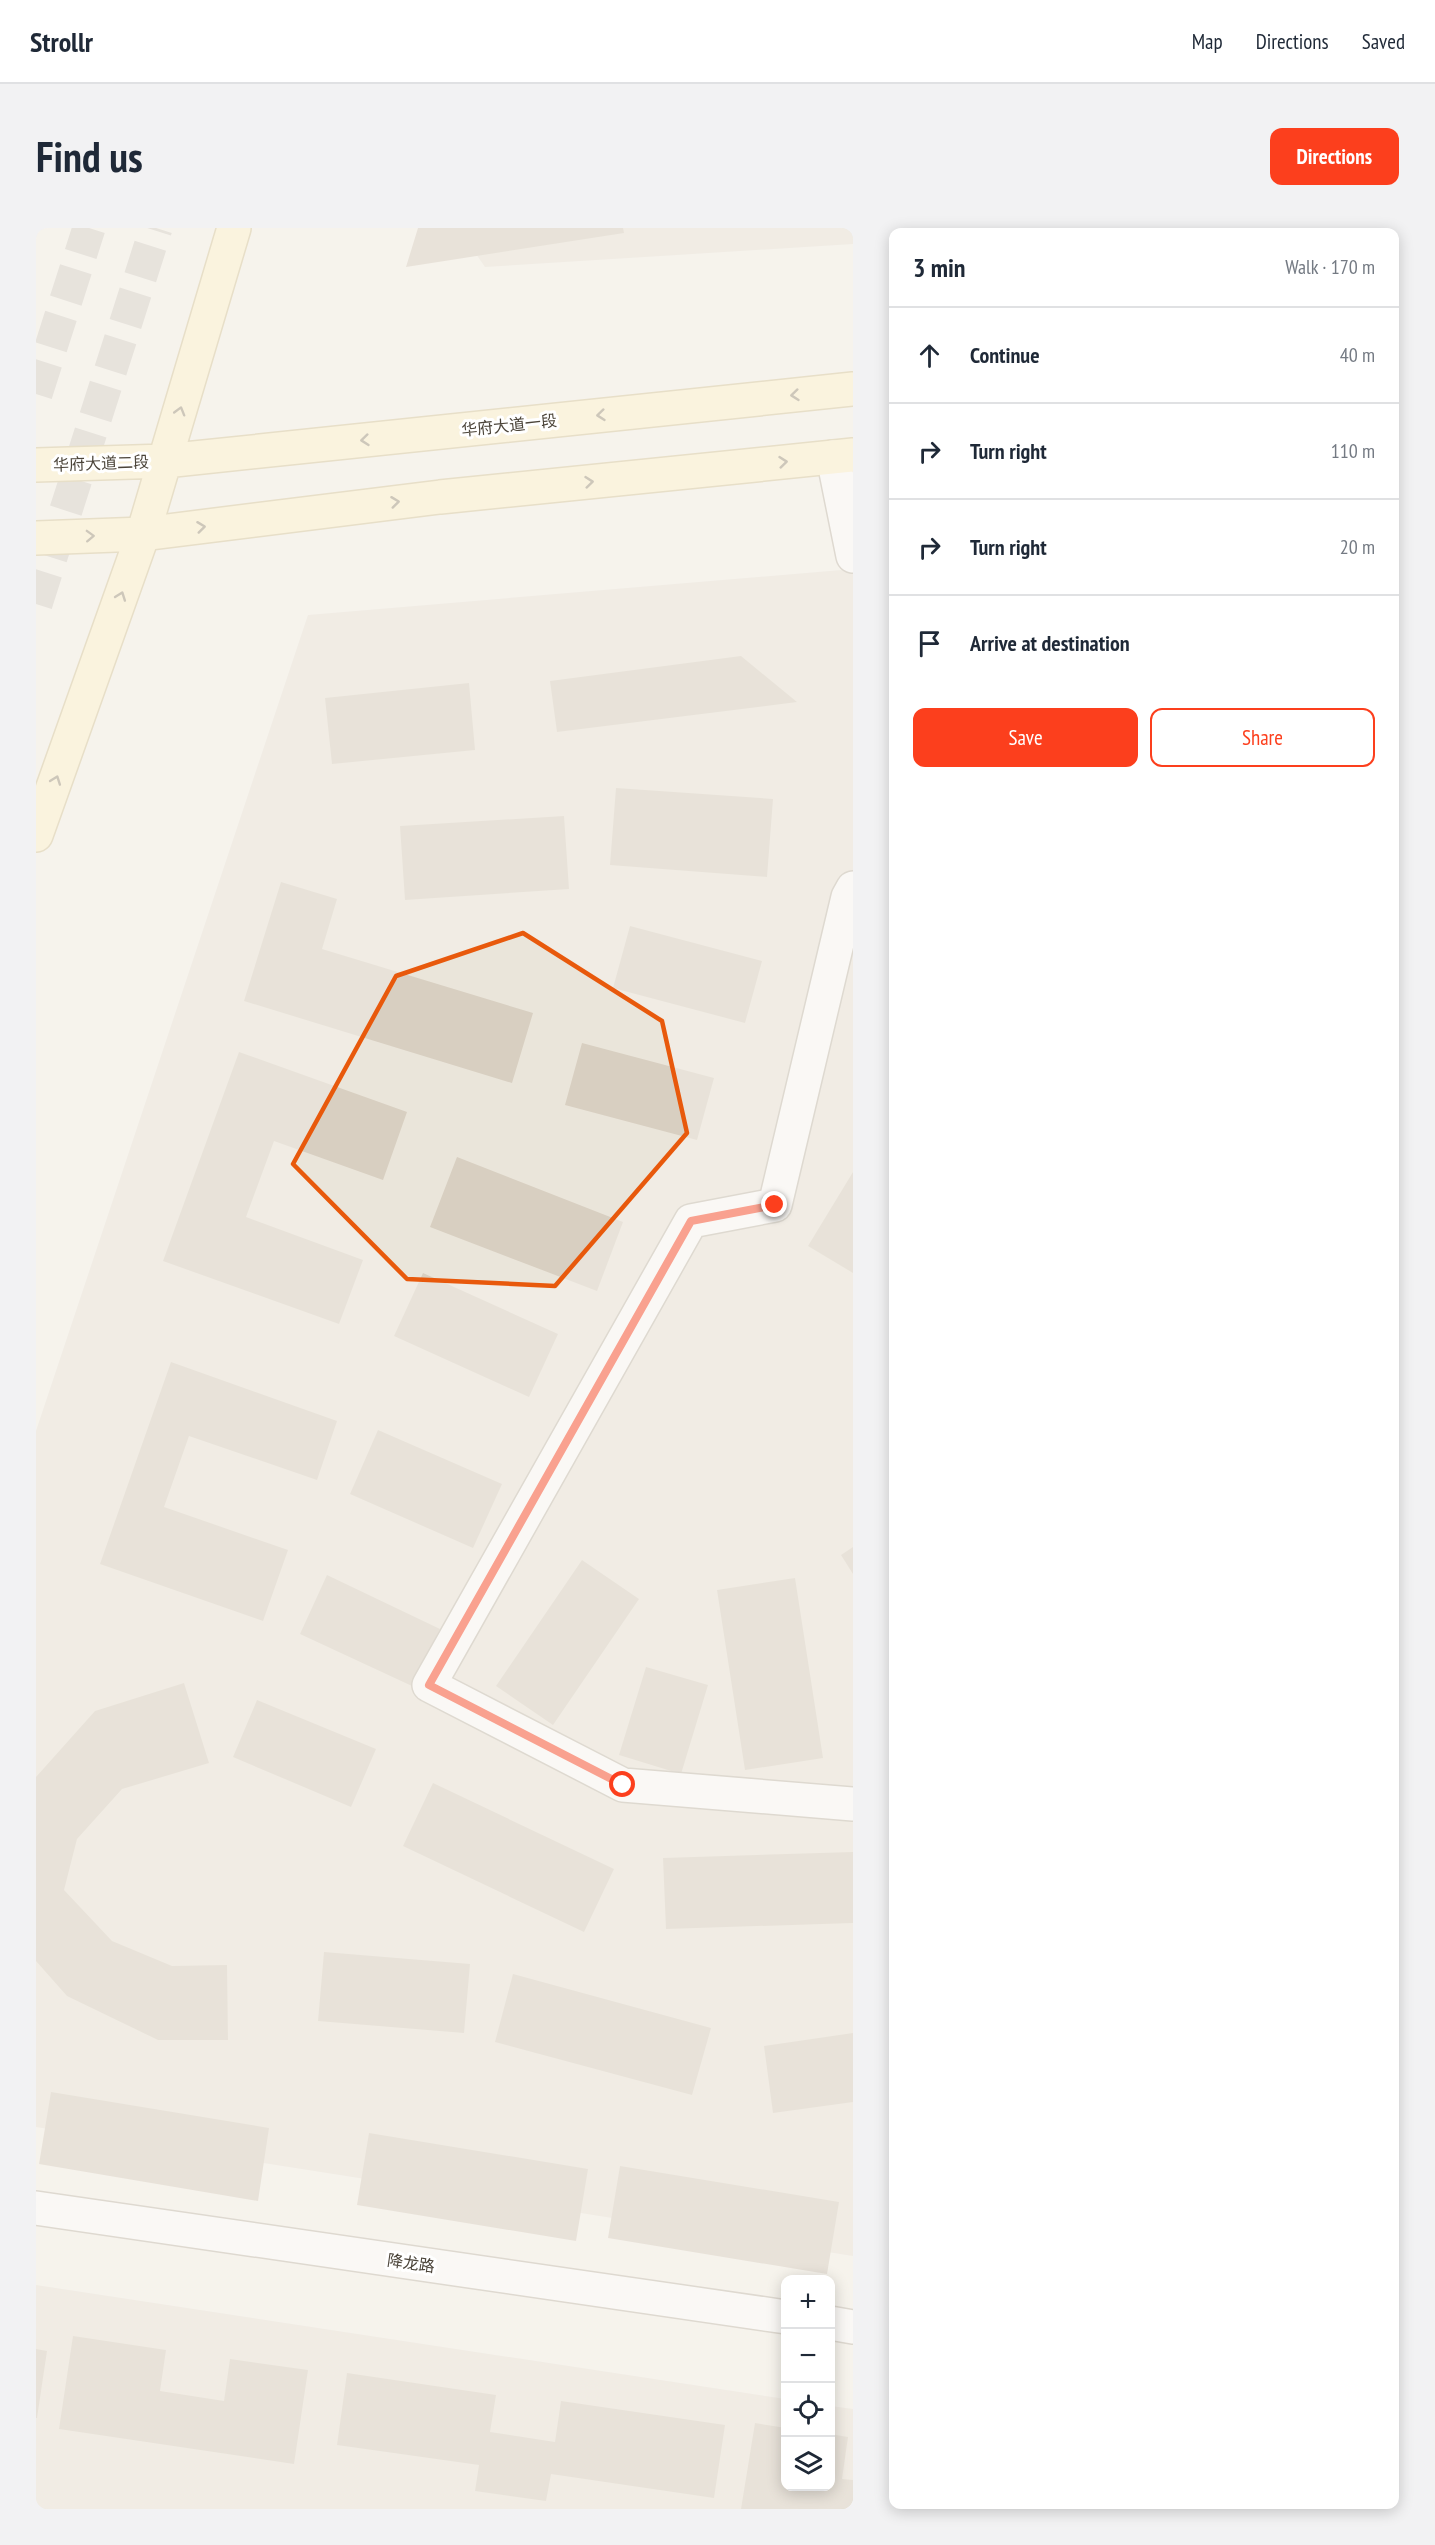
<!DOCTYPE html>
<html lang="en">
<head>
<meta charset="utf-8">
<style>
  :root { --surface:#fff; --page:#f2f2f3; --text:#1f2937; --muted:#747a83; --line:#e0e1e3; --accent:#fc3f1d }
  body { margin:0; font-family:"PT Sans Narrow","Noto Sans SC",sans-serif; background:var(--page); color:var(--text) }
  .controls { position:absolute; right:18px; bottom:18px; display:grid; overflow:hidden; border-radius:12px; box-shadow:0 3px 15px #0003 }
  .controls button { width:54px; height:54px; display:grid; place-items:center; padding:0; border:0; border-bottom:2px solid var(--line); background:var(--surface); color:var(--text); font:30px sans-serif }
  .stop { position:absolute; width:18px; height:18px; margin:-14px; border:4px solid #fc3f1d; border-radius:50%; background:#fff }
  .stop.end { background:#fc3f1d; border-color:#fff; box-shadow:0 2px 6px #0008 }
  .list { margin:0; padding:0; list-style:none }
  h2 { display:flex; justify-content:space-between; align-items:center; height:78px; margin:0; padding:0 24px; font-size:26px }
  h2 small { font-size:20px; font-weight:400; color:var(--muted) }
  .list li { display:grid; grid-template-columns:39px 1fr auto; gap:18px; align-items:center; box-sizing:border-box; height:96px; padding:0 24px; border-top:2px solid var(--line) }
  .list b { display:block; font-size:22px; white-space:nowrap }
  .list em { font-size:20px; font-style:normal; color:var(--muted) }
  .actions { display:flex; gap:12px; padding:18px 24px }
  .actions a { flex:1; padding:14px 0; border:2px solid var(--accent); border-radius:12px; text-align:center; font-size:21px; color:var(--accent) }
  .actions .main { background:var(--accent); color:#fff }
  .icon { flex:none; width:33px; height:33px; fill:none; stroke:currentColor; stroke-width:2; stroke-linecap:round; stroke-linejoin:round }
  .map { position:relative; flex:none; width:817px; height:2281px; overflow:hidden; border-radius:12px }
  header { display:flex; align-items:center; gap:36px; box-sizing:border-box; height:84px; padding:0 30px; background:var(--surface); border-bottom:2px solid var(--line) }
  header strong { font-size:28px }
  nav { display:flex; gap:33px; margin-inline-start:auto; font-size:21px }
  .intro { display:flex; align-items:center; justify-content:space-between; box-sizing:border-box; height:144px; padding:0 36px }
  h1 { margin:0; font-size:42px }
  .button { padding:15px 27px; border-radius:12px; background:var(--accent); color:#fff; font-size:21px; font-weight:700 }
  main { display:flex; gap:36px; padding:0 36px }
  aside { flex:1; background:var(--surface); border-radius:12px; box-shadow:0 3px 15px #0003 }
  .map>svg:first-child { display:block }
  .residential { fill:#eae5da }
  .building { fill:#d8cfc1 }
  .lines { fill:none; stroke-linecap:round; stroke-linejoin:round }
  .trunk-tunnel { stroke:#d4d0c8; stroke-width:33; stroke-dasharray:33 16; stroke-linecap:butt }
  .minor-casing { stroke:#c2bbae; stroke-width:36 }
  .tertiary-casing { stroke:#c2bbae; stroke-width:36 }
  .secondary-casing { stroke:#d6c79b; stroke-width:36 }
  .minor { stroke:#fff; stroke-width:33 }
  .tertiary { stroke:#fff; stroke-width:33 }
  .secondary { stroke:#fff3cd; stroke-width:33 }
  .oneway { stroke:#9c937c }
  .route { stroke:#fc3f1d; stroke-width:8 }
  .marked { fill:none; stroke:#e8590c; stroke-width:4.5; stroke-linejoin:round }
  .labels { text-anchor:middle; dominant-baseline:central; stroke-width:6; stroke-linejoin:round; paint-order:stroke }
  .street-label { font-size:16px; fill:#4b4439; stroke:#fff }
</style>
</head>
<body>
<header>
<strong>Strollr</strong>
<nav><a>Map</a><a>Directions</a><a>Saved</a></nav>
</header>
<div class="intro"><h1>Find us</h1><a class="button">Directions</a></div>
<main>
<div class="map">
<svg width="817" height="2281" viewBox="0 0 817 2281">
  <rect width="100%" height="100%" fill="#f6f3ec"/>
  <path class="residential" d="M422,0H817V16L449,39Z
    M817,341V2028L0,1899V1203L272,387Z
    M0,2057L749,2171L750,2258H794L795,2178L817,2181V2281H0Z"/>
  <path class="building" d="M382,0H587L588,5L370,39Z
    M705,428L761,474L521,504L514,453Z
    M433,455L439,522L296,536L289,470Z
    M580,560L737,571L731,649L574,637Z
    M528,588L533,661L369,672L364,598Z
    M245,654L301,671L286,721L497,785L476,855L208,773Z
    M594,698L726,733L709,795L577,760Z
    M546,815L678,850L661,912L529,877Z
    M203,824L371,884L347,952L238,913L210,989L327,1032L303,1096L127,1033Z
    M421,929L587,994L561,1063L394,999Z
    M817,944V1045L772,1018Z
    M387,1045L522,1106L493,1169L358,1108Z
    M135,1134L301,1193L281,1252L153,1208L128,1279L252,1322L227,1393L64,1336Z
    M342,1202L466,1256L437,1320L314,1266Z
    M817,1319V1346L805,1327Z
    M546,1332L603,1371L517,1497L460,1458Z
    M291,1347L404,1401L376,1458L264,1406Z
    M759,1350L787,1530L709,1542L681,1362Z
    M610,1439L672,1457L645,1546L583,1527Z
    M148,1455L173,1535L86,1561L41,1611L28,1662L76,1713L136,1738L191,1737L192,1812H122L31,1768L0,1733V1549L59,1483Z
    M221,1472L340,1521L315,1579L197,1529Z
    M397,1555L578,1641L548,1704L367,1618Z
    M817,1624V1695L630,1701L627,1630Z
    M288,1724L434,1736L428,1805L282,1793Z
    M477,1746L675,1800L656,1867L459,1814Z
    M817,1805V1874L737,1885L728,1818Z
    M15,1864L233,1900L222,1973L3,1936Z
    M333,1905L552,1941L540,2013L321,1977Z
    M584,1938L803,1974L791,2046L572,2010Z
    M37,2108L130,2122L124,2163L188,2173L194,2131L272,2142L258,2236L23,2201Z
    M0,2121L11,2123L1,2190H0Z
    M311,2145L460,2167L454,2204L519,2214L525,2173L689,2197L678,2270L515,2246L510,2273L439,2263L443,2237L301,2217Z
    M719,2195L750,2200V2258H794V2206L812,2209L806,2251L817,2252V2281H705Z"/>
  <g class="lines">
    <path class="trunk-tunnel" d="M0,166L53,0
      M0,376L120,0"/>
    <defs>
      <path id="minor" d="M797,229L817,328
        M817,660L812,669L739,977L655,993L393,1457L587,1557L817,1576"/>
      <path id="tertiary" d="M0,1980L750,2089
        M794,2095L817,2099"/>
      <path id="secondary" d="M0,237L129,233L817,161
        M0,310L107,306L404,269L817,227
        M0,607L107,306L198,0"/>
    </defs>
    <use href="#minor" class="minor-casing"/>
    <use href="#tertiary" class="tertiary-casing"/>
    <use href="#secondary" class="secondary-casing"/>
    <use href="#minor" class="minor"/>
    <use href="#tertiary" class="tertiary"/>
    <use href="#secondary" class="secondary"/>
  </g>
  <defs><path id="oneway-chevron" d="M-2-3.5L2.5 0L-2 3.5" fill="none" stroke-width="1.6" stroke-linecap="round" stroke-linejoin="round" transform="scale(1.5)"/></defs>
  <g class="oneway">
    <use href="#oneway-chevron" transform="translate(759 167) rotate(174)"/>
    <use href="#oneway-chevron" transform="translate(144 183) rotate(-74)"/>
    <use href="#oneway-chevron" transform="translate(565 187) rotate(174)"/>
    <use href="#oneway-chevron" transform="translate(329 212) rotate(174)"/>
    <use href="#oneway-chevron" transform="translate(747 234) rotate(-6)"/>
    <use href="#oneway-chevron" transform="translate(553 254) rotate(-6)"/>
    <use href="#oneway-chevron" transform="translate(359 274) rotate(-7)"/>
    <use href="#oneway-chevron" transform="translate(165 299) rotate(-7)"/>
    <use href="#oneway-chevron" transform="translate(54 308) rotate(-2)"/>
    <use href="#oneway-chevron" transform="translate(85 368) rotate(-70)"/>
    <use href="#oneway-chevron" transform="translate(20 552) rotate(-70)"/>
  </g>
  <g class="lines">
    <path class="route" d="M587,1557L393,1457L655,993L739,977"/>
  </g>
  <path d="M0 0H817V2281H0ZM487,705L626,793L651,905L519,1058L371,1051L257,936L360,748Z" fill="#f6f3ec" fill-opacity=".55" fill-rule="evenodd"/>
  <path class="marked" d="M487,705L626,793L651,905L519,1058L371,1051L257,936L360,748Z"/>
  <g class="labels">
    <g class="street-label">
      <text transform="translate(473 197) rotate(-6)">华府大道一段</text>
      <text transform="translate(65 235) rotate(-2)">华府大道二段</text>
      <text transform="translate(375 2035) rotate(8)">降龙路</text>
    </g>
  </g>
</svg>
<div class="controls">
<button>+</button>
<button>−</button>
<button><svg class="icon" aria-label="locate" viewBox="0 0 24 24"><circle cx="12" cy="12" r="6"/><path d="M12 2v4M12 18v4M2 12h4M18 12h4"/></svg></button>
<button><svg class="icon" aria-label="layers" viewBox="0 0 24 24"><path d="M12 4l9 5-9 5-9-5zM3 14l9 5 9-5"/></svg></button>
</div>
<div class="stop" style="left:587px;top:1557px"></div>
<div class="stop end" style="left:739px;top:977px"></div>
</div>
<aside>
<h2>3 min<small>Walk · 170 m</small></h2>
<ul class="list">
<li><svg class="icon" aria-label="ahead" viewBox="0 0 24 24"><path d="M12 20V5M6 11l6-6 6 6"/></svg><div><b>Continue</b></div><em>40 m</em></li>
<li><svg class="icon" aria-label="right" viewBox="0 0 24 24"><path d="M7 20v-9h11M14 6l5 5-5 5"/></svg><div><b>Turn right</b></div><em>110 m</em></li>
<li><svg class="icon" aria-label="right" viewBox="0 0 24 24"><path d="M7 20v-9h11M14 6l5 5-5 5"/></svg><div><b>Turn right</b></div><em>20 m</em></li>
<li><svg class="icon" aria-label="arrive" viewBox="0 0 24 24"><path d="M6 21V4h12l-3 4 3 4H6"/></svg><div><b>Arrive at destination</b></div></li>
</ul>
<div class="actions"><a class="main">Save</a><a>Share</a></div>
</aside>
</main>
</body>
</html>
